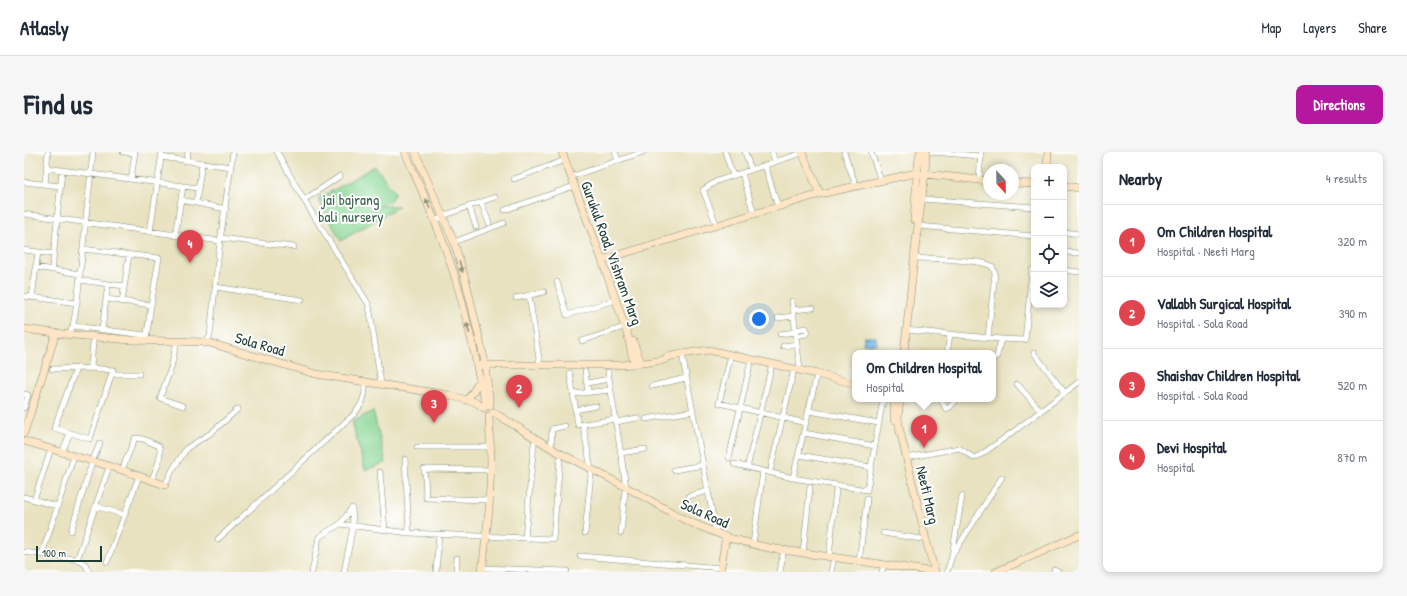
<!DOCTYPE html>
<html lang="en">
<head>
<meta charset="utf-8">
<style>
  :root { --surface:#fff; --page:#f6f6f7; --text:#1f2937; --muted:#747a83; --line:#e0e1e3; --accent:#b5179e }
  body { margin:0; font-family:"Patrick Hand",sans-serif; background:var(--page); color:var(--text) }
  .controls { position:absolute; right:12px; top:12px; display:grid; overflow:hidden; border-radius:8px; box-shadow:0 2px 6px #0003 }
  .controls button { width:36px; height:36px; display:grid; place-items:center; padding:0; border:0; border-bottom:1px solid var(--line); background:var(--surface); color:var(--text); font:20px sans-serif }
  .compass { position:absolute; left:959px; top:12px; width:36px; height:36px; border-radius:50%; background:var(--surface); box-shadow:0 2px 6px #0003; rotate:158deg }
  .scale { position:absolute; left:12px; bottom:10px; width:66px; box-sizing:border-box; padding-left:4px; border:2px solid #1f3d34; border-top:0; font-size:11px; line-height:14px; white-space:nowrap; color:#1f3d34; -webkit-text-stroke:3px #fff; paint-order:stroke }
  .you { position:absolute; left:735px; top:167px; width:14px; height:14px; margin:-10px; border:3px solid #fff; border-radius:50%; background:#1a73e8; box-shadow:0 0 0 6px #1a73e833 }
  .badge { display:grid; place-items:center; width:26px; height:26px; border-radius:50%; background:var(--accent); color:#fff; font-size:13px; font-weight:700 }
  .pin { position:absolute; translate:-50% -33px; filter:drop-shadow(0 1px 2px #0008) }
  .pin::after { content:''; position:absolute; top:21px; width:14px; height:12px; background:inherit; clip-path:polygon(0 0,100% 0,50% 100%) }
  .popup { position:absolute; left:828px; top:198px; width:144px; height:52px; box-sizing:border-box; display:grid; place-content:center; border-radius:8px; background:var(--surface); filter:drop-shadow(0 1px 3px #0005); font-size:13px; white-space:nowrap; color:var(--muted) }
  .popup b { font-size:15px; color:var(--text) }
  .popup::after { content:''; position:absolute; left:50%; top:100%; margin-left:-8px; border:8px solid transparent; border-top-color:var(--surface) }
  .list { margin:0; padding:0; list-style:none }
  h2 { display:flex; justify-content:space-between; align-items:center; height:52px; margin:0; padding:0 16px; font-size:17px }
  h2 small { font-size:13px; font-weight:400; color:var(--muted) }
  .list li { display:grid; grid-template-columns:26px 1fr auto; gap:12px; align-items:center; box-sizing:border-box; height:72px; padding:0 16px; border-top:1px solid var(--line) }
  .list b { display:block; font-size:15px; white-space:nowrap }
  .list p { margin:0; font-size:13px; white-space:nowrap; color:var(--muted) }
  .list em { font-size:13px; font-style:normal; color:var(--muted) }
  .icon { flex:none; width:22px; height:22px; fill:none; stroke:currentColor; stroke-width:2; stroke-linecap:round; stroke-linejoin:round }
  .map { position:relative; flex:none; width:1055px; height:420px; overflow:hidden; border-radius:8px }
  header { display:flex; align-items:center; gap:24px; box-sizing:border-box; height:56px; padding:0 20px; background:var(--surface); border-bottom:1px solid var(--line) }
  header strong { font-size:19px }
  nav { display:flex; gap:22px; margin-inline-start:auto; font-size:14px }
  .intro { display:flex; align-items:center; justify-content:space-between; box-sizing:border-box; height:96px; padding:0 24px }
  h1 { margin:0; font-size:28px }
  .button { padding:10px 18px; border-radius:8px; background:var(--accent); color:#fff; font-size:14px; font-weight:700 }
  main { display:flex; gap:24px; padding:0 24px }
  aside { flex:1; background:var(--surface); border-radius:8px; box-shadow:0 2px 6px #0003 }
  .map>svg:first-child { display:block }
  .green { fill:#89d795; stroke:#548a64 }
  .water { fill:#76b9ec; stroke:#4a7b90 }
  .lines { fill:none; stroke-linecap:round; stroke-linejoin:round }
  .street-casing { stroke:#84907a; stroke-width:6 }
  .secondary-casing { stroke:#84907a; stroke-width:8 }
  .street { stroke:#fff; stroke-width:5 }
  .secondary { stroke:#fde5c5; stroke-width:7 }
  .oneway { fill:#8e917c }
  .labels { text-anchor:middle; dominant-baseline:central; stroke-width:4; stroke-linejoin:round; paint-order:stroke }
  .park-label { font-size:15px; fill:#3a644c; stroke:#fff }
  .street-label { font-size:15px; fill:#1f3d34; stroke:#fff }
</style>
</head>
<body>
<header>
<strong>Atlasly</strong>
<nav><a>Map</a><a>Layers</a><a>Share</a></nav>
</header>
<div class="intro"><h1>Find us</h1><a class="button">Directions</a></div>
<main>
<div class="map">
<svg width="1055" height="420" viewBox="0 0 1055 420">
  <rect width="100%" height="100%" fill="#fff"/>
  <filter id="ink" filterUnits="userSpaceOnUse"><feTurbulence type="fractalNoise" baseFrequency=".025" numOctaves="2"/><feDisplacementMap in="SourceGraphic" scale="8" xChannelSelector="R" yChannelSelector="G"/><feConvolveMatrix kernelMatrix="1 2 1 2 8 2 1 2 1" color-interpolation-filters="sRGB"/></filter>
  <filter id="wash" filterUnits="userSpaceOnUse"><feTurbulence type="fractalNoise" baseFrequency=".012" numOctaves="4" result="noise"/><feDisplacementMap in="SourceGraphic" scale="16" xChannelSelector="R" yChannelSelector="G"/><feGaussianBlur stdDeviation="0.9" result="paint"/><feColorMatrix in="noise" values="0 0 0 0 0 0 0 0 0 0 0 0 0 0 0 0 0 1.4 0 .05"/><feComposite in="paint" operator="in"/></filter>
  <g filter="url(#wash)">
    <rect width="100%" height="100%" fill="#e8e2c0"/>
    <path class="green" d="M351,14L371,41L365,50L354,54H375L317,89L294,47Z
      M349,259L362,311L341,318L328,270Z"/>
    <path class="water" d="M840,185H852L853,192H839Z"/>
  </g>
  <g filter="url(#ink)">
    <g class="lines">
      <defs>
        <path id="street" d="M99,0L111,1
          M253,0L280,48L345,153L357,232
          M591,0L594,8
          M701,0L709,24
          M721,0L727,18
          M748,0L751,10
          M820,0L832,34
          M847,0L857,29
          M908,0L956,4
          M137,5L207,15
          M163,8L164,0
          M741,13L754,55
          M22,16L174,36
          M718,21L730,62
          M549,24L619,0
          M107,27L111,0
          M490,27L541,8
          M955,28L957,0
          M0,30L36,34
          M21,32L24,0
          M897,47L1010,55
          M157,48L202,57
          M280,48L316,24
          M457,50L465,71
          M172,51L178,11
          M445,54L452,75
          M481,58L550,34
          M0,62L196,89
          M411,69L424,62L471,45
          M693,74L679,38L693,29L778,1
          M894,74L1010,84
          M126,80L138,0
          M1040,80L1055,82
          M151,84L159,34
          M197,86L270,95
          M430,90L480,71
          M59,97L135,106L127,153L122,188
          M0,98L29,102
          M1040,100L1055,101
          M890,106C908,106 926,107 944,109C954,110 959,110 968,114L971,121L964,185
          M11,115L56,122
          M28,118L38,19
          M1040,118L1055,120
          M55,128L100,134
          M533,130L543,163L591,148
          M191,135L278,148
          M505,143L516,213
          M0,144L53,151
          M8,146L14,100
          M492,146L520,140
          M83,147L127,153
          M768,149L776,218
          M98,150L105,103
          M769,158L789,156
          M754,166L770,164
          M49,174L121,183
          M78,178L84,132
          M771,178L782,176L784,180L782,182L772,184
          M882,178L977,187L1001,188L1008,118H1010
          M756,182L771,180
          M45,183L49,174L53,151L69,0
          M558,189L600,175
          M181,192L186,184L196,89L209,0
          M152,193L147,216L136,246L159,254
          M759,194L773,192
          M923,201L926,182
          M1010,201L1041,241
          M658,202L692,381
          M707,203L695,251L782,271
          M969,207L973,204L977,187
          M67,216L69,189
          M28,217L67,216L89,218L66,287L30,276L52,217
          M561,219L564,240
          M584,220L602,335
          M546,221L554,273L592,267
          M88,222H115
          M563,231L585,227
          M993,232L1017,259
          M628,234L662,226
          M0,242L4,243L0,256
          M549,242L587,238
          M918,247V250L922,257L926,255L933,247
          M551,258L572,254
          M785,259L855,271
          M622,267L669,259
          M592,270L613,266
          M559,273L567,317
          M780,281L851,294
          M393,295H467
          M527,297L528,277L541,274
          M38,301L46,281
          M597,301L621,297
          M775,303L847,315
          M705,306L727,208
          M882,306L935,296L950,306L958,302L993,277L1055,230
          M381,307L385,381
          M710,312L769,326L843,338L859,247
          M724,312L748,212
          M747,316L770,217
          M98,318L111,286L119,287L135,294C139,305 131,318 128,328
          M650,318L679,313
          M356,320L361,378
          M400,320V317L467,318
          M401,324L402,346L465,348
          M769,326L793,222
          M141,333L149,317L163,296L187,281L214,257
          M665,344L684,339
          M0,345L33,354
          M10,348L27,297
          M71,354L101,363
          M316,372L385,381L529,387L536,307
          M47,379L68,310L76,291
          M561,381L567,322
          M597,381L601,339
          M859,381L897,387
          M501,386L510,291
          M194,387L329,263C337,254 342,246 341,233
          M729,392L739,319
          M0,400L51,407L61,412L65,420
          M779,401L786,335
          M18,402L50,304
          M556,404L697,416
          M928,404L978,325
          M805,405L812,338
          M53,408L85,315
          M83,410L115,324
          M835,410L843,347
          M458,416L543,419
          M1030,418L1034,420
          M288,420L295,385L316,372L328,356L329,374L320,420
          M412,420L415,382
          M432,420L433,406
          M756,420L759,402
          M807,420L809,410
          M858,420L859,416
          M923,420L928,404L938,344"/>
        <path id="secondary" d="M381,0C401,46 422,91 435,139C441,160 446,182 451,204C454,221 457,237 463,254
          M391,0L430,90L442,130L460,206L466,253
          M538,0L578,108L604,184L610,212
          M778,0L796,42
          M1023,15L1024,0
          M989,31L1010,32
          M1040,34L1055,36
          M890,68C892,45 892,22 896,0
          M578,108L796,42L892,21L965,29
          M0,177L39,182L107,188L182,190L292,222L424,243L451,250L460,256
          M609,189L617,211
          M880,201L892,89L901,22L902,0
          M453,214L461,213H583C602,214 620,211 640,208L643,205L658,202L685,198L793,222L831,232
          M870,247V268
          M876,247L874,266L876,279L902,388L911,420
          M443,248L449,240L455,228
          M469,260L532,299L602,335L663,369L705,386L745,396L911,420
          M0,281L32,181
          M0,289L98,318L141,333
          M458,420L465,358L467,309L465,264
          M696,420L702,384
          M972,420L1055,383"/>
      </defs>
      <use href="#street" class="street-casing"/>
      <use href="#secondary" class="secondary-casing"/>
      <use href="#street" class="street"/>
      <use href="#secondary" class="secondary"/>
    </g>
    <defs><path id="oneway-solid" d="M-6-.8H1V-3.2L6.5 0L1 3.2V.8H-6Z"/></defs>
    <g class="oneway">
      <use href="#oneway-solid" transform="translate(404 52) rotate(-113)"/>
      <use href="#oneway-solid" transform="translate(437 115) rotate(73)"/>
      <use href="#oneway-solid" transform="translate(444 176) rotate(-104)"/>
    </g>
  </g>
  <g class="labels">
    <g class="park-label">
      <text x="327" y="47">jai bajrang<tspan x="327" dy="17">bali nursery</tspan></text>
    </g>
    <g class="street-label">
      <text transform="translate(588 101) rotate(70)">Gurukul Road, Vishram Marg</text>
      <text transform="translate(236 192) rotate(16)">Sola Road</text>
      <text transform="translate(904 343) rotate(77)">Neeti Marg</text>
      <text transform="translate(681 361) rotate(24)">Sola Road</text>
    </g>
  </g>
</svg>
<div class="controls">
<button>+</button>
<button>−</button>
<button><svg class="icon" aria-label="locate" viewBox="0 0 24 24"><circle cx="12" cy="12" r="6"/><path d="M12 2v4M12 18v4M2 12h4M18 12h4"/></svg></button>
<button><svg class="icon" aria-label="layers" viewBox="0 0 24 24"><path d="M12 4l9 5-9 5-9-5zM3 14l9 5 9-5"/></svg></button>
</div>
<svg class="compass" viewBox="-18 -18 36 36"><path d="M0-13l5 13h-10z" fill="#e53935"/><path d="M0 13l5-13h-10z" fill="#747a83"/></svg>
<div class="scale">100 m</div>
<div class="you"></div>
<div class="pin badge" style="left:900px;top:296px;background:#e0444e">1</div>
<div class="popup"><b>Om Children Hospital</b>Hospital</div>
<div class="pin badge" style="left:495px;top:256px;background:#e0444e">2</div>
<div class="pin badge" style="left:410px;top:271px;background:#e0444e">3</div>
<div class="pin badge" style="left:166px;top:111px;background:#e0444e">4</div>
</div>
<aside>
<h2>Nearby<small>4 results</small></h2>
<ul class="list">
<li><span class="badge" style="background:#e0444e">1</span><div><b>Om Children Hospital</b><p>Hospital · Neeti Marg</p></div><em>320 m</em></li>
<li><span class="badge" style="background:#e0444e">2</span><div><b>Vallabh Surgical Hospital</b><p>Hospital · Sola Road</p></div><em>390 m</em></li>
<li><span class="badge" style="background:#e0444e">3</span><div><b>Shaishav Children Hospital</b><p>Hospital · Sola Road</p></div><em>520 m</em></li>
<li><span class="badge" style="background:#e0444e">4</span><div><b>Devi Hospital</b><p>Hospital</p></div><em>870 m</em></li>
</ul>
</aside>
</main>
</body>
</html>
